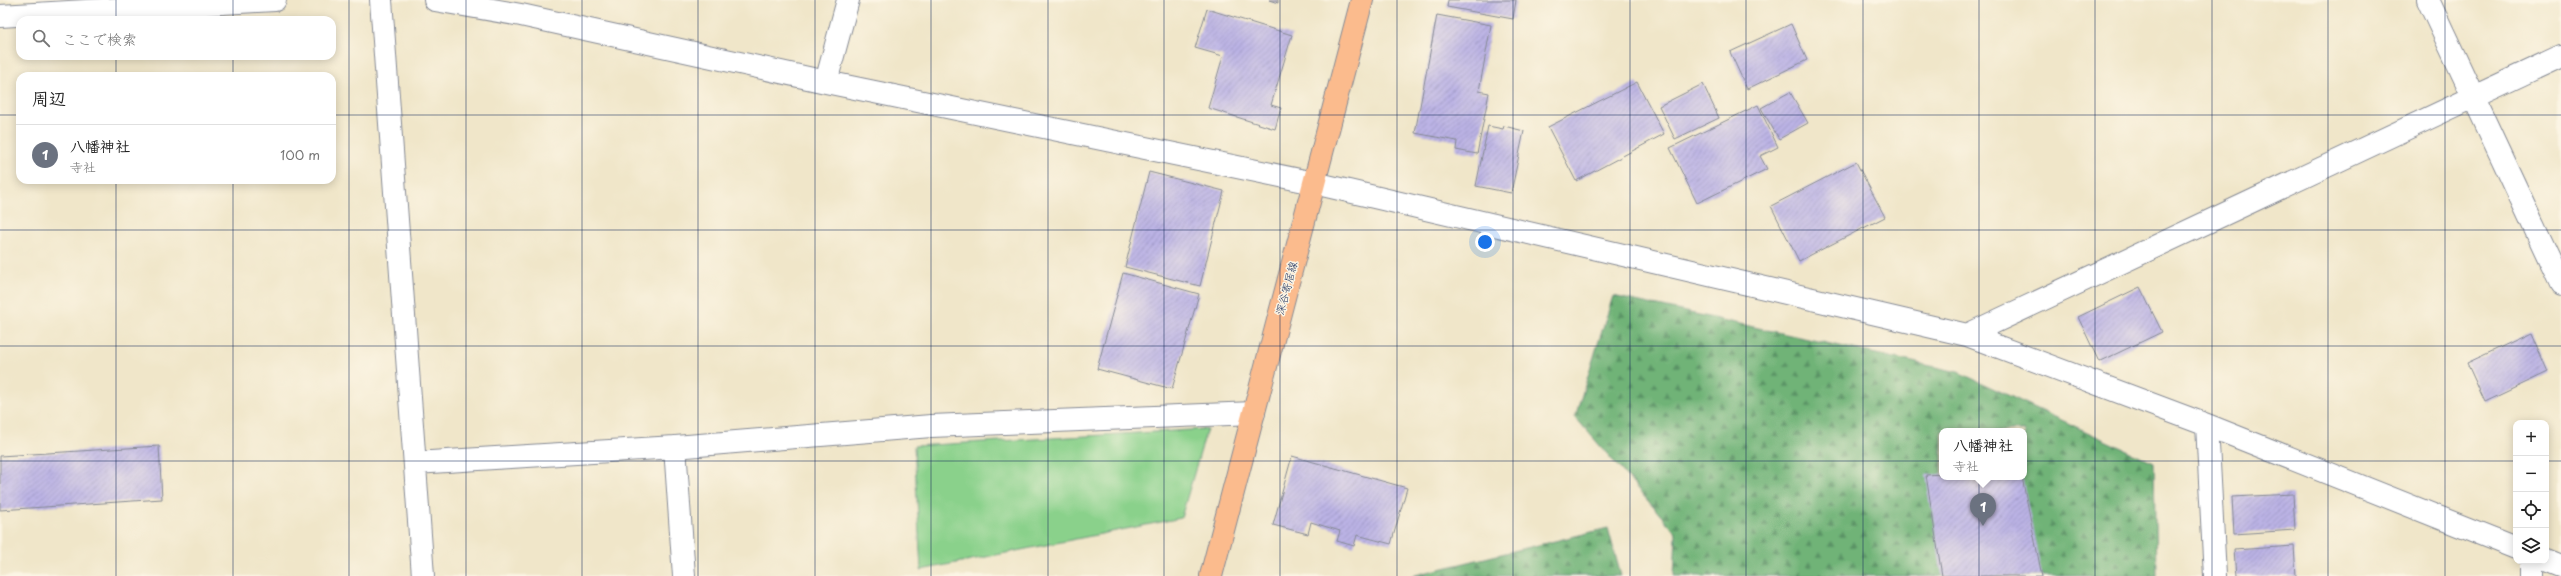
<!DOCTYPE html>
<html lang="ja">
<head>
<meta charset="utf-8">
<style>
  :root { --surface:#fff; --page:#f6f6f6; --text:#222; --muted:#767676; --line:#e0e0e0; --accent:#b45309 }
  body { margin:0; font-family:"Playpen Sans","Klee One",sans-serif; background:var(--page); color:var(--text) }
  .controls { position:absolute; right:12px; bottom:12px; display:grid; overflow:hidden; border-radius:8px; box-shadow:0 2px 10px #0003 }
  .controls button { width:36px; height:36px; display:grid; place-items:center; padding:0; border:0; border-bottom:1px solid var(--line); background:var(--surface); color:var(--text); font:20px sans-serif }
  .you { position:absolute; left:1485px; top:242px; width:14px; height:14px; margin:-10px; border:3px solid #fff; border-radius:50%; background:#1a73e8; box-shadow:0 0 0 6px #1a73e833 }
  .badge { display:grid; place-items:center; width:26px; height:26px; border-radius:50%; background:var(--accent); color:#fff; font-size:13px; font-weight:700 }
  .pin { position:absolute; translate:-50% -33px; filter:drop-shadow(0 1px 2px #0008) }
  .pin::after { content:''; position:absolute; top:21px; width:14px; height:12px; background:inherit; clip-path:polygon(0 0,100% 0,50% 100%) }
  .popup { position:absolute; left:1939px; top:428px; width:88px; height:52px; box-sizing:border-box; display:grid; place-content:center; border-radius:8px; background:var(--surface); filter:drop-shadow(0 1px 3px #0005); font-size:13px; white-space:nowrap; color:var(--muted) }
  .popup b { font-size:15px; color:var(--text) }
  .popup::after { content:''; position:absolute; left:50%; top:100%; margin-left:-8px; border:8px solid transparent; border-top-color:var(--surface) }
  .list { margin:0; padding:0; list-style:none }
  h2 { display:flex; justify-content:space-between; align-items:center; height:52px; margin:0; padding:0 16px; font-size:17px }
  h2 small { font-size:13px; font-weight:400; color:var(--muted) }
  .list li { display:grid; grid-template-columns:26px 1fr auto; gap:12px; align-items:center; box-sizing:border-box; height:60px; padding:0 16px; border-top:1px solid var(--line) }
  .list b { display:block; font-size:15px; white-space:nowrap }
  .list p { margin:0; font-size:13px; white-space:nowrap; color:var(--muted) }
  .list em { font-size:13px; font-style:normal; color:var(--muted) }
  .icon { flex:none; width:22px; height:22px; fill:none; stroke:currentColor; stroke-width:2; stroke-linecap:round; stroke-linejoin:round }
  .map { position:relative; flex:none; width:2561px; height:576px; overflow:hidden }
  .search { position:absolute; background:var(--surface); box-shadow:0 2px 10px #0003; left:16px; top:16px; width:320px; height:44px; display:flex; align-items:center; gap:10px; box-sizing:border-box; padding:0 14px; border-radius:12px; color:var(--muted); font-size:15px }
  .panel { position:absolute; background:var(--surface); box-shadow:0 2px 10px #0003; left:16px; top:72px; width:320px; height:112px; border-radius:12px }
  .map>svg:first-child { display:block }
  .green { fill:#8ad18b; stroke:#528074 }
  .forest { fill:url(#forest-firs); stroke:#45716a; fill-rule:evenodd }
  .building { fill:url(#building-hatch) }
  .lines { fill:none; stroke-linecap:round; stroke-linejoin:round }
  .minor-casing { stroke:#868a94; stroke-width:24 }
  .major-casing { stroke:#868a94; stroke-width:24 }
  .minor { stroke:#fff; stroke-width:22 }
  .major { stroke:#fbbb8d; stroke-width:22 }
  .grid { fill:none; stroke:#1b2f5e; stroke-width:1; stroke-opacity:0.55 }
  .labels { text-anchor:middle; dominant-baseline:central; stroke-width:3; stroke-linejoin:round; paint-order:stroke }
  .street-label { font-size:11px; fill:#1b2f5e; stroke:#fcf5e5 }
</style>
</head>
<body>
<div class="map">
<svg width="2561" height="576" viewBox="0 0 2561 576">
  <defs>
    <pattern id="forest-firs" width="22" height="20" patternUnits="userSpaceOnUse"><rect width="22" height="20" fill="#6fb377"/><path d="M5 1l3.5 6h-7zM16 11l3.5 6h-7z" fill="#5a9265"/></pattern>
    <pattern id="building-hatch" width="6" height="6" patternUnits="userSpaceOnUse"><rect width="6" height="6" fill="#bbb3e5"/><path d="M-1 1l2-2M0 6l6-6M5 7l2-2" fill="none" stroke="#9792bd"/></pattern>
  </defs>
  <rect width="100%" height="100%" fill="#fcf5e5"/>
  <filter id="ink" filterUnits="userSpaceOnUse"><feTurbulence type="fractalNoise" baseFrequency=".025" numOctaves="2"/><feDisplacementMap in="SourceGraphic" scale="8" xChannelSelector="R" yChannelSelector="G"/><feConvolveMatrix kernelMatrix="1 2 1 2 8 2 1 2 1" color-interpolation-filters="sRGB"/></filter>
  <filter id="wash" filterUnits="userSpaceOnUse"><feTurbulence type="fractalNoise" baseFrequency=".012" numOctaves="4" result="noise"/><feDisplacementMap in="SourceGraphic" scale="16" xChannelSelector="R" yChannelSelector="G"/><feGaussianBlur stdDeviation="0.9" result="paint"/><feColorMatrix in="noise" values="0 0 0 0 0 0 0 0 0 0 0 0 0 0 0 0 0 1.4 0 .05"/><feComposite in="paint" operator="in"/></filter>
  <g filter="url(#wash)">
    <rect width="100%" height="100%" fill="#f0e6c9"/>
    <path class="green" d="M1207,429L1181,518L921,570L914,446Z"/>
    <path class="forest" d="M1613,296L1958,372L2154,463L2156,576H1674L1676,533L1575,417ZM1942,431H2024V477H1942Z
      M1608,528L1621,576H1411Z"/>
    <g id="blocks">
      <path class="building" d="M1269,0H1278V3Z
        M1448,0H1516L1513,19L1447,7Z
        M1207,9L1292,35L1271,105L1281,108L1275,129L1208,108L1223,56L1195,48Z
        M1437,15L1491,25L1479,91L1489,93L1477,154L1456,150L1457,141L1415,133Z
        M1791,24L1807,60L1747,89L1730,52Z
        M1637,82L1664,134L1576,181L1548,127Z
        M1703,84L1719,118L1675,139L1659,106Z
        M1790,92L1808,123L1779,139L1761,108Z
        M1758,105L1778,147L1760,156L1767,169L1697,203L1670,148Z
        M1488,126L1503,129L1504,126L1524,131L1511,193L1476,186Z
        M1856,162L1885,217L1799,261L1771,206Z
        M1149,172L1224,191L1200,286L1125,267Z
        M1123,273L1199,294L1172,389L1097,369Z
        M2140,287L2162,332L2099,362L2078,317Z
        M2531,333L2548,372L2485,402L2467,363Z
        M159,446L162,499L0,510V456Z
        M1292,456L1407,488L1391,544L1357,535L1354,546L1337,541L1340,531L1311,522L1308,534L1273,525Z
        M1942,474V477H2022L2042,576H1942L1926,475Z
        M2293,494L2295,530L2234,534L2232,497Z
        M2294,546L2296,576H2236L2234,550Z"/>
    </g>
  </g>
  <g filter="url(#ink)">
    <use href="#blocks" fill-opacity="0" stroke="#868a94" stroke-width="1"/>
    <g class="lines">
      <defs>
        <path id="minor" d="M381,0L423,576
          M435,0L521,15L826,82L1314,183L1967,335L2207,425L2516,548
          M2428,0L2561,284
          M0,16L275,0
          M826,82L848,0
          M1967,335L2561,56
          M2207,425L2215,576
          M675,447L684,576
          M415,463L675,447L931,426L1254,413
          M2546,560L2561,566
          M2532,576V561"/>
        <path id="major" d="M1211,576L1362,0"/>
      </defs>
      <use href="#minor" class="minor-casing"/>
      <use href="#major" class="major-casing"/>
      <use href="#minor" class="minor"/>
      <use href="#major" class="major"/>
    </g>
  </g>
  <path class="grid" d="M116,0V20M233,0V20M349,0V576M466,0V576M582,0V576M698,0V576M815,0V576M931,0V576M1048,0V576M1164,0V576M1280,0V576M1397,0V576M1513,0V576M1630,0V576M1746,0V576M1863,0V576M1979,0V576M2095,0V576M2212,0V576M2328,0V576M2445,0V576M116,56V76M233,56V76M0,115H20M332,115H2561M116,180V576M233,180V576M0,230H2561M0,346H2561M0,461H2516M2546,461H2561"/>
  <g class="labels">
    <g class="street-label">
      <text transform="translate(1286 288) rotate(-75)">深谷寄居線</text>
    </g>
  </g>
</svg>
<div class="controls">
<button>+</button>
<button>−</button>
<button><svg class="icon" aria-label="locate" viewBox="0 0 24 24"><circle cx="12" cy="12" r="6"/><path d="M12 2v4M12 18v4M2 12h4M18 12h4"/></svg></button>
<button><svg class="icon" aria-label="layers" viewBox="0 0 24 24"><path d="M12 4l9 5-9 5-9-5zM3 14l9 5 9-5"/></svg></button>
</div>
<div class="you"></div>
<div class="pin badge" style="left:1983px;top:526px;background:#6b7280">1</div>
<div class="popup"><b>八幡神社</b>寺社</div>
<div class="search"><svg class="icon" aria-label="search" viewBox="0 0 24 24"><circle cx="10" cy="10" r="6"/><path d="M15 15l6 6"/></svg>ここで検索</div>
<section class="panel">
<h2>周辺<small></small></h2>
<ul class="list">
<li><span class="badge" style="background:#6b7280">1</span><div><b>八幡神社</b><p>寺社</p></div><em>100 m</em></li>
</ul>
</section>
</div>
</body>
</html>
